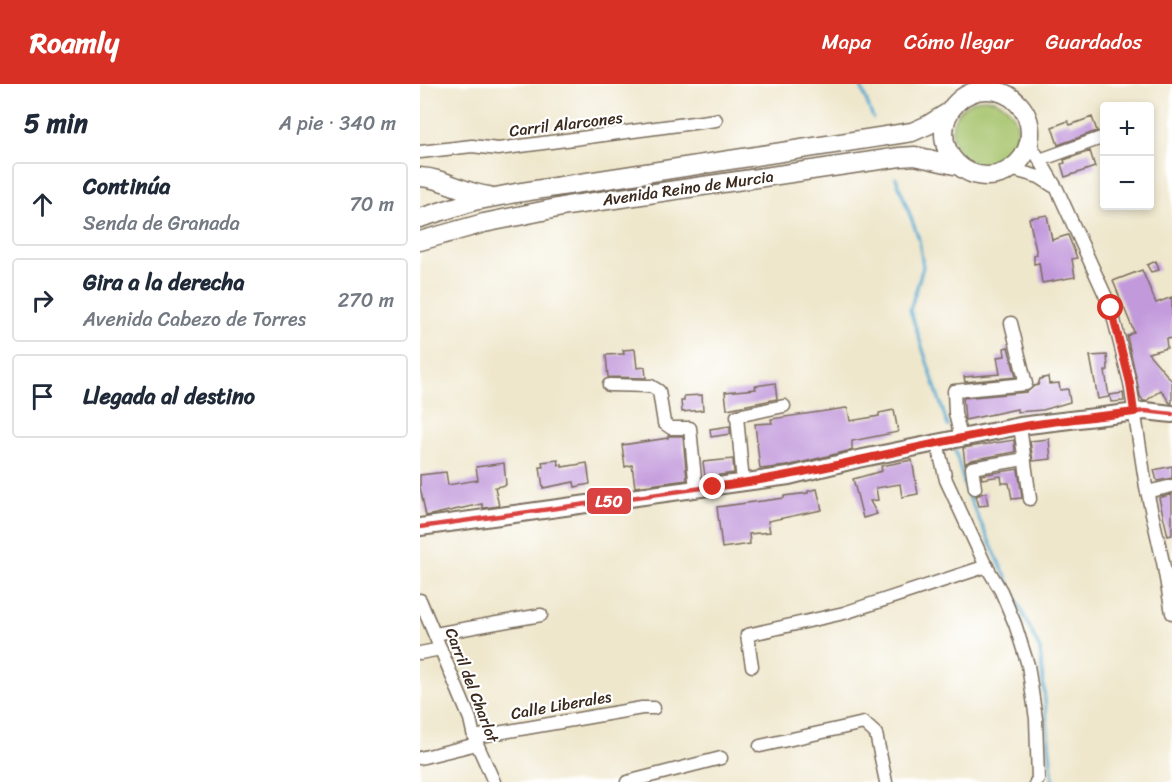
<!DOCTYPE html>
<html lang="es">
<head>
<meta charset="utf-8">
<style>
  :root { --surface:#fff; --page:#f2f2f3; --text:#1f2937; --muted:#747a83; --line:#e0e1e3; --accent:#d93025 }
  body { margin:0; font-family:Sriracha,sans-serif; background:var(--page); color:var(--text) }
  .controls { position:absolute; right:18px; top:18px; display:grid; overflow:hidden; border-radius:6px; box-shadow:0 3px 9px #0003 }
  .controls button { width:54px; height:54px; display:grid; place-items:center; padding:0; border:0; border-bottom:2px solid var(--line); background:var(--surface); color:var(--text); font:30px sans-serif }
  .stop { position:absolute; width:18px; height:18px; margin:-14px; border:4px solid #d93025; border-radius:50%; background:#fff }
  .stop.end { background:#d93025; border-color:#fff; box-shadow:0 2px 6px #0008 }
  .list { margin:0; padding:0; list-style:none }
  h2 { display:flex; justify-content:space-between; align-items:center; height:78px; margin:0; padding:0 24px; font-size:26px }
  h2 small { font-size:20px; font-weight:400; color:var(--muted) }
  .list li { display:grid; grid-template-columns:39px 1fr auto; gap:18px; align-items:center; box-sizing:border-box; height:84px; margin:0 12px 12px; padding:0 12px; border:2px solid var(--line); border-radius:6px }
  .list b { display:block; font-size:22px; white-space:nowrap }
  .list p { margin:0; font-size:20px; white-space:nowrap; color:var(--muted) }
  .list em { font-size:20px; font-style:normal; color:var(--muted) }
  .icon { flex:none; width:33px; height:33px; fill:none; stroke:currentColor; stroke-width:2; stroke-linecap:round; stroke-linejoin:round }
  .map { position:relative; flex:none; width:752px; height:698px; overflow:hidden }
  header { display:flex; align-items:center; gap:36px; box-sizing:border-box; height:84px; padding:0 30px; background:var(--accent); color:#fff }
  header strong { font-size:28px }
  nav { display:flex; gap:33px; margin-inline-start:auto; font-size:21px }
  main { display:flex }
  aside { flex:1; background:var(--surface) }
  .map>svg:first-child { display:block }
  .green { fill:#a4c269; stroke:#707644; stroke-width:1.5 }
  .lines { fill:none; stroke-linecap:round; stroke-linejoin:round }
  .stream { stroke:#54a8d0; stroke-width:3 }
  .building { fill:#c29adc }
  .street-casing { stroke:#7a6c5b; stroke-width:15 }
  .secondary-casing { stroke:#7a6c5b; stroke-width:20 }
  .primary-casing { stroke:#7a6c5b; stroke-width:21 }
  .street { stroke:#fff; stroke-width:12 }
  .secondary { stroke:#fff; stroke-width:16 }
  .primary { stroke:#fff; stroke-width:18 }
  .bus-1-casing { stroke:#fff; stroke-width:9 }
  .bus-1 { stroke:#da4241; stroke-width:4.5 }
  .route { stroke:#d93025; stroke-width:8 }
  .labels { text-anchor:middle; dominant-baseline:central; stroke-width:4.5; stroke-linejoin:round; paint-order:stroke }
  .street-label { font-size:16px; fill:#3b2a1e; stroke:#fff }
  .line-badge { stroke:#fff; stroke-width:2 }
  .badge-label { font-size:16px; text-anchor:middle; font-weight:bold; fill:#fff }
</style>
</head>
<body>
<header>
<strong>Roamly</strong>
<nav><a>Mapa</a><a>Cómo llegar</a><a>Guardados</a></nav>
</header>
<main>
<aside>
<h2>5 min<small>A pie · 340 m</small></h2>
<ul class="list">
<li><svg class="icon" aria-label="ahead" viewBox="0 0 24 24"><path d="M12 20V5M6 11l6-6 6 6"/></svg><div><b>Continúa</b><p>Senda de Granada</p></div><em>70 m</em></li>
<li><svg class="icon" aria-label="right" viewBox="0 0 24 24"><path d="M7 20v-9h11M14 6l5 5-5 5"/></svg><div><b>Gira a la derecha</b><p>Avenida Cabezo de Torres</p></div><em>270 m</em></li>
<li><svg class="icon" aria-label="arrive" viewBox="0 0 24 24"><path d="M6 21V4h12l-3 4 3 4H6"/></svg><div><b>Llegada al destino</b></div></li>
</ul>
</aside>
<div class="map">
<svg width="752" height="698" viewBox="0 0 752 698">
  <rect width="100%" height="100%" fill="#fff"/>
  <filter id="ink" filterUnits="userSpaceOnUse"><feTurbulence type="fractalNoise" baseFrequency=".0167" numOctaves="2"/><feDisplacementMap in="SourceGraphic" scale="12" xChannelSelector="R" yChannelSelector="G"/><feConvolveMatrix kernelMatrix="1 2 1 2 8 2 1 2 1" color-interpolation-filters="sRGB"/></filter>
  <filter id="wash" filterUnits="userSpaceOnUse"><feTurbulence type="fractalNoise" baseFrequency=".008" numOctaves="4" result="noise"/><feDisplacementMap in="SourceGraphic" scale="24" xChannelSelector="R" yChannelSelector="G"/><feGaussianBlur stdDeviation="1.35" result="paint"/><feColorMatrix in="noise" values="0 0 0 0 0 0 0 0 0 0 0 0 0 0 0 0 0 1.4 0 .05"/><feComposite in="paint" operator="in"/></filter>
  <g filter="url(#wash)">
    <rect width="100%" height="100%" fill="#efe7cc"/>
    <path class="green" d="M532 48a33 33 0 1 1 66 0a33 33 0 1 1-66 0Z"/>
    <g class="lines">
      <path class="stream" d="M440,0L453,34
        M476,94L499,155L503,183L490,226L528,342
        M534,361L546,407L620,566L633,698"/>
    </g>
    <g id="blocks">
      <path class="building" d="M672,33L677,47L638,61L632,43L648,37L650,41Z
        M670,67L675,83L645,93L641,80L645,79L644,76Z
        M627,131L632,156L648,151L657,174L652,175L655,193L622,199L619,179L614,180V171H617L609,134Z
        M736,177L739,186L731,188L727,181Z
        M722,186L736,219L752,213V254L746,255L747,264L728,269L752,297V319H750L741,306L726,317H723L720,312L707,252L714,248L693,197Z
        M588,263L596,293L545,298L544,293L580,290L577,273L585,272L584,264Z
        M215,265L217,284L225,283L226,294L188,293L186,271L204,270L203,266Z
        M687,271L688,286L685,287L689,313L678,315L670,272Z
        M628,293L629,300L639,299L640,306L648,305L650,318L623,326L597,328V325L545,336L543,314L607,308L614,302L618,301L620,295Z
        M355,299L357,315L307,325L305,308L336,305L335,302Z
        M703,309L704,317L691,318L690,311Z
        M282,311L283,326L262,328L261,317H264V312Z
        M426,324L428,325L430,337L459,332V329L474,326L478,348L432,357V366L367,382L340,385L335,340L352,339L351,335Z
        M310,342V350L291,353L290,345Z
        M248,352H263L267,396L215,403L212,381L205,383L202,361L248,354Z
        M629,355L631,375L613,377L610,357Z
        M594,356L595,368L551,376L545,380L543,364Z
        M313,375L314,389L285,393L283,378Z
        M138,376L139,381L142,380V383L167,379L170,400L155,403L154,398L123,404L120,383H123L122,378Z
        M492,376L498,410L482,413L480,400L456,404L458,416L450,417L457,430L443,434L433,395L462,387L461,382Z
        M84,379L86,401L75,403L79,422L63,424L62,420L6,432L0,403V391L26,388L28,401L58,396L56,383Z
        M752,382V394L737,397L734,386Z
        M598,385L602,414L592,415L589,399H582L581,392L562,395L561,391Z
        M397,405L402,426L348,437L350,448L329,450L330,460L302,464L297,423L364,414V412L388,409V407Z
        M566,408L568,421L559,422L556,412Z
        M752,410V451L748,452L739,414Z"/>
    </g>
  </g>
  <g filter="url(#ink)">
    <use href="#blocks" fill-opacity="0" stroke="#7a6c5b" stroke-width="1.5"/>
    <g class="lines">
      <defs>
        <path id="street" d="M609,58L637,105L691,224L710,299L726,403L743,478L752,529
          M0,68L52,62L78,65L296,36
          M620,76L684,53
          M591,85L619,93L633,102
          M189,301L231,302L239,307L244,339L251,344H270L276,405
          M600,342L610,415
          M541,354L535,329L534,307L606,300L591,239
          M517,359L526,396L564,478L581,507L595,540L608,581L616,635L618,695L616,698
          M323,399L317,332L364,322
          M555,404L552,384L605,375
          M727,408L752,402
          M0,516L50,635L54,653L74,698
          M15,550L121,531
          M0,569L21,565
          M332,582L327,551L424,529L567,482
          M54,653L222,624H234
          M340,662L444,639L456,650L466,698
          M0,674L57,660
          M207,698L301,674"/>
        <path id="secondary" d="M0,443L369,392L438,375L600,342L725,327L752,330"/>
        <path id="primary" d="M524 49a43 43 0 1 1 86 0a43 43 0 1 1-86 0Z
          M0,93C25,94 45,110 69,112
          M0,134L54,117L96,109L492,48L508,41L529,28
          M0,157L64,139L147,122L480,73L495,72L539,82"/>
      </defs>
      <use href="#street" class="street-casing"/>
      <use href="#secondary" class="secondary-casing"/>
      <use href="#primary" class="primary-casing"/>
      <use href="#street" class="street"/>
      <use href="#secondary" class="secondary"/>
      <use href="#primary" class="primary"/>
      <defs>
        <path id="bus-1" d="M0,443L369,392L438,375L600,342L725,327L752,330"/>
      </defs>
      <use href="#bus-1" class="bus-1-casing"/>
      <use href="#bus-1" class="bus-1"/>
    </g>
  </g>
  <g class="lines" filter="url(#ink)">
    <path class="route" d="M293,403C397,390 497,360 600,343C637,336 676,333 714,328L710,299L691,224"/>
  </g>
  <g class="labels">
    <g class="street-label">
      <text transform="translate(146 40) rotate(-7)">Carril Alarcones</text>
      <text transform="translate(268 104) rotate(-8)">Avenida Reino de Murcia</text>
      <text transform="translate(52 601) rotate(69)">Carril del Charlot</text>
      <text transform="translate(141 621) rotate(-10)">Calle Liberales</text>
    </g>
  </g>
  <rect class="line-badge" x="166" y="403" width="46" height="28" rx="6" fill="#da4241"/>
  <g class="badge-label">
    <text x="189" y="423">L50</text>
  </g>
</svg>
<div class="controls">
<button>+</button>
<button>−</button>
</div>
<div class="stop" style="left:691px;top:224px"></div>
<div class="stop end" style="left:293px;top:403px"></div>
</div>
</main>
</body>
</html>
